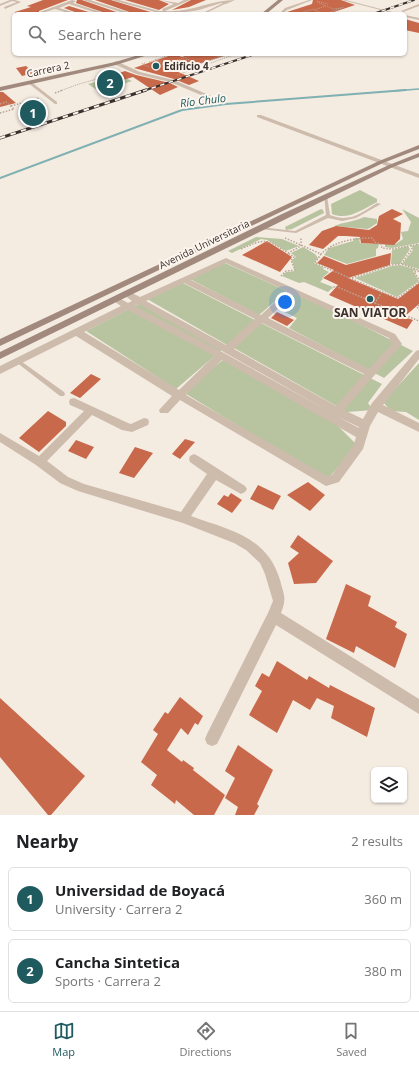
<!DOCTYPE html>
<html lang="en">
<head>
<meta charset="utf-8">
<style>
  :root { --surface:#fff; --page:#f2f2f2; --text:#202124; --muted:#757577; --line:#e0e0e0; --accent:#1f5a5e }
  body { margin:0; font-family:"Open Sans",sans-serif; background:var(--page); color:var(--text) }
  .controls { position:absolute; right:12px; bottom:12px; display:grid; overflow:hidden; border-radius:6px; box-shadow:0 1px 3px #0004 }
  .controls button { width:36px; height:36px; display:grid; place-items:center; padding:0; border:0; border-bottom:1px solid var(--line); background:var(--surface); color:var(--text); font:20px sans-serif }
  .you { position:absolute; left:285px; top:302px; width:14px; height:14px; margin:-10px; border:3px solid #fff; border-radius:50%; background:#1a73e8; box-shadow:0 0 0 6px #1a73e833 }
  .badge { display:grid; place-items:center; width:26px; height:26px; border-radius:50%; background:var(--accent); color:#fff; font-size:13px; font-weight:700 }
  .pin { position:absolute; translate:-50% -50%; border:2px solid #fff; box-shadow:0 1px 4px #0006 }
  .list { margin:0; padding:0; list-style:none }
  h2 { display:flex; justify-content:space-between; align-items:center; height:52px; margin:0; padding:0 16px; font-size:17px }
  h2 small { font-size:13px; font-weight:400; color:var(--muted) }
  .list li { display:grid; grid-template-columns:26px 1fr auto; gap:12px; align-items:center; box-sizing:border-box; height:64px; margin:0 8px 8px; padding:0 8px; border:1px solid var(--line); border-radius:6px }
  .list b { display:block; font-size:15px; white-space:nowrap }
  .list p { margin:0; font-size:13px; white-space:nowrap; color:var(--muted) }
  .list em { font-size:13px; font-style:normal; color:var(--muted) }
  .icon { flex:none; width:22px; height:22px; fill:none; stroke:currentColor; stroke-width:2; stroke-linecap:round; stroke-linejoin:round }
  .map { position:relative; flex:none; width:419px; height:815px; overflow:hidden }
  .search { position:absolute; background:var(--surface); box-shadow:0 1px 3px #0004; left:12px; right:12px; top:12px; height:44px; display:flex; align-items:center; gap:10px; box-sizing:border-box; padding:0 14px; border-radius:6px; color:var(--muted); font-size:15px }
  .sheet { height:196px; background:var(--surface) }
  nav { display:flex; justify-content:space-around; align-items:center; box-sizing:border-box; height:56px; border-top:1px solid var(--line); background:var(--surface); font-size:11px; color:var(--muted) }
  nav a { display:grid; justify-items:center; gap:2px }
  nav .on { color:var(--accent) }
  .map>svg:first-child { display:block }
  .green { fill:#b8c4a0 }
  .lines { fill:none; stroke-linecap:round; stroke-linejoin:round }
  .stream-far1 { stroke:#7fb0b2; stroke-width:1.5 }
  .stream { stroke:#7fb0b2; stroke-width:2 }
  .building { fill:#c8694b }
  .path-far1 { stroke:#b9a596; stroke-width:1; stroke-dasharray:1 1; stroke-linecap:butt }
  .path { stroke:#b9a596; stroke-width:1.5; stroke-dasharray:1.5 1.5; stroke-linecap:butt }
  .lane { fill:#cdbbac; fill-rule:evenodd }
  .street { fill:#cdbbac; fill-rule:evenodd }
  .secondary { fill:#a18a7d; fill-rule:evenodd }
  .rail-far1-casing { stroke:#3b302b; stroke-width:2 }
  .rail-casing { stroke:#3b302b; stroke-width:3 }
  .rail-far1 { stroke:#fbf5ee; stroke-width:1.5; stroke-dasharray:4.5; stroke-linecap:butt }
  .rail { stroke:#fbf5ee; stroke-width:2; stroke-dasharray:5.5; stroke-linecap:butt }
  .poi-dot { fill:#1f5a5e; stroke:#fbf5ee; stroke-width:1.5 }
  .labels { text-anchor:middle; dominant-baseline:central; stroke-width:4; stroke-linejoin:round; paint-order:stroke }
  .far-poi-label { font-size:10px; font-weight:bold; fill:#3b302b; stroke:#fbf5ee; text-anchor:start }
  .far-street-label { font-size:10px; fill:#3b302b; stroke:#fbf5ee }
  .far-water-label { font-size:11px; font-style:italic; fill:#1f5a5e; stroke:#fbf5ee }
  .poi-label { font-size:12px; font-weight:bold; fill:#3b302b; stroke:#fbf5ee }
</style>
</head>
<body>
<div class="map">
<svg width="419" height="815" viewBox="0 0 419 815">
  <rect width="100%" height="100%" fill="#f4ebe1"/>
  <path class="green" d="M119,75L132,81L100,92L88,84Z
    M360,190L377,199V202C363,209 348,221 332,214L331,204Z
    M321,209L323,210L324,213L292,229L286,230L285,227Z
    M402,209L419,218V243L392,248L385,247V244H396L403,239L401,232L408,231L411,222Z
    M364,217L377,219V223L368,229L334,226C344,222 353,222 364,217Z
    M256,237L282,239L299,246L286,251L267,240L261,239L232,253L228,251Z
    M355,238H359L360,243L374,244L375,243L379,244L378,248L376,249V256L347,264L324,255L329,248L353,241Z
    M419,244V269L402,264L413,250L412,246Z
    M408,246L410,249L400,264H391L392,250Z
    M303,247L315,254L318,258L314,263L324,268L323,269L329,272L322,278L323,279L320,282L333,287L328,292L304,282L299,283L282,276L286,272L295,271L292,260L296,257L291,253Z
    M225,263L287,291L259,315L190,279Z
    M400,265L418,270L413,271L419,281L397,297L355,278L392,266Z
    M183,283L255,320L227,345L147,299Z
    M296,292L413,351L384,378L289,328L297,318L278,309Z
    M141,303L225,347L176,389L86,331Z
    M261,323L382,384L368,403L373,410L347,412L234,348Z
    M223,360L335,423L357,445L327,480L183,392Z
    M419,363V420L406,412L391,411L383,402Z"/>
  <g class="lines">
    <path class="stream-far1" d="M393,91L419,89"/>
    <path class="stream" d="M0,178L182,110L226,104L406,90"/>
  </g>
  <path class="building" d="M43,0H68L39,11V12L41,14H15V12L31,7L27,6Z
    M77,0H82L122,14H108L76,3Z
    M95,0H111L157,14H135Z
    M125,0H159L169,4L159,10Z
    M191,0H206L189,7L172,10Z
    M313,0H341L355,5L328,14H287V12L312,4Z
    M69,6L95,14H80L64,8Z
    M405,19L419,23V33L405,30Z
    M174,54L182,57L191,54H223L224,56L176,71L199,81L189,85L174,79L134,68Z
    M26,66L34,73L22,76L16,68Z
    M125,71L136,75L170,83L178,87L160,95L133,77L113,83L111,76Z
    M0,92H3L16,103L0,107Z
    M392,209L403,214L393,219L401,223L400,239L394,245L361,243L360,237L346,236H338L323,249L309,245L322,231L336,226L369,230L377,225L379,216Z
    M267,241L292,257L280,272L242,255Z
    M391,253L390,265L348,278L398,299L419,283V304L404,317L413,320L407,329L329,295L338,285L323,278L334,270L317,263L324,256L346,265Z
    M277,312L294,320L287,326L271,318Z
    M91,374L101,379L80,398L70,393Z
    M48,411L66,422V426L39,452L19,438Z
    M185,439L195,442L180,459L172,454Z
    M76,440L94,447L86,459L68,451Z
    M135,447L153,453L134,478L119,473Z
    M308,482L325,495L310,511L287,495Z
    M258,485L281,496L273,510L250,499Z
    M231,493L242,500L232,513L217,504L224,495L228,497Z
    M298,535L333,561L316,583L294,584L288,563L299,553L290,547Z
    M346,584L371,596L368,606L397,622L395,627L407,634L395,668L356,646L354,653L326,639Z
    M277,661L307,680L309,676L329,688L330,685L375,708L367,737L331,718L334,706L317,698L310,710L293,700L277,733L249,715L262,691L255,686L262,673L269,677Z
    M180,697L203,716L198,725L195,723L188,735L181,728L167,750L182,762L183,760L194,768L193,770L225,795L214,815H194L176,800L175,804L151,785L157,775L141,762L158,734L153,730L165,712L168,714Z
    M0,698L85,776L51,815H48L0,757Z
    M238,745L273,770L257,804L259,806L254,815H235L238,807L225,798L235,778L225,771Z"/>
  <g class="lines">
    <path class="path-far1" d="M317,1L328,4
      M317,2L326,6L314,10L325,14
      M327,6L333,9L342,8
      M296,14L314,9
      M325,14L344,7
      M211,54L219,57L231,54
      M156,56L161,54
      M155,59L172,69L164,72
      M186,59L195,62L191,65L193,66
      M149,62L172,54
      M145,63L142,64L149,67
      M162,65L196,54
      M193,66L221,57
      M177,75L236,54
      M60,91L79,84L119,73"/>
    <path class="path" d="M55,93L63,90
      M0,104L6,102L14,109L0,113
      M11,106L39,98
      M285,238L321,254C334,241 355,238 372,238L376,243L381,244L382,248L392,249L419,244
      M411,245L412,249L401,264L419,270
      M241,249C265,238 266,239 288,253L301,246V237
      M321,254L315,263L382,292L375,303L335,286L332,289
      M419,271L414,272L419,279
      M281,276L286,271L295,270L291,260L294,257L288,253
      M352,278L391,265L401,264
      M382,292L398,298L419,282
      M375,303L419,321
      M419,305L417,307L419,310"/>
    <path class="lane" d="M10,0H15L21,2L5,9L4,7L17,2L12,1L0,6V4Z
      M309,0H312L287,10L282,14H279L285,8Z
      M342,0H346L400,14H396Z
      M225,2L227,3L204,14H201Z
      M419,4V6L403,12L401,11Z
      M405,15L419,18V20L405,17Z
      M28,81H30L57,102V104H55L28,83Z
      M324,195L327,196L330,215C350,223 361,213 377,203L381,204L356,218L342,221L328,218L296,233L260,229L258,228L260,227L295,231L326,215Z
      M18,359L64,392L65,394L64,396H60L16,362L15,361L16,360Z"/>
    <path class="street" d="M72,0L76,1L73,3L107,14H100L69,4L59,8L79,14H72L55,9L42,13L40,12Z
      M83,0H90L134,14H127Z
      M112,0H119L159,11H163L162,9L174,4L160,0L178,3L184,0H190L165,11C189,13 212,0 235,0L226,4L221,3L199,10L172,14L159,13Z
      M116,61L140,72L174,80L218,99L213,100L170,82L136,74L114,64L113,63Z
      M257,115H261L419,174V178L257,117Z
      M226,258L395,334L402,344L400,346L344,410L363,419L372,403L416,351L419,350V359L383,405L419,423V432L378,412L370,426L363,449L339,482L326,486L180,400L168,413H160L159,410L172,396L76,336L0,374V366L121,306L112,300L113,298H119L128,303L132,301L123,294L124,292H130L140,297ZM226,263L287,291L261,315L191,280ZM184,283L255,319L226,345L146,301ZM294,294L389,338L392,344L369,369L268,318ZM139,304L330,412L224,353L135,306ZM128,310L214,356L179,390L84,332ZM262,323L364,374L336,406L234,349ZM222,360L356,437L354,444L332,475L327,476L186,395ZM338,417L359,427V428Z
      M74,398L128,423L131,424L144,418L148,419L149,422L148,425L132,432L122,430L92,415L47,461L68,477L84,484L181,512L207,474L190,462L189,459L190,456L194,454L198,456L245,486L247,489L245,492L241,494L216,480L191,516C229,530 267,536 280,580C284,596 287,597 281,613L419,699V714L276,625L217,744L212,746L207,744L205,739L207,734L268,613L273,601L265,574L260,563L246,550L234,543L183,523L78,491L60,483L36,465L0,442V433L39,456L84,411L70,405L69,402L70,399Z"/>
    <path class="secondary" d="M278,0H283L266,14H261Z
      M142,54H151L116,65L0,91V87L115,62Z
      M419,145V149L383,163L0,346V339L379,161Z
      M419,153V157L393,167L288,218L0,359V352L282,214L389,165Z"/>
    <defs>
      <path id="rail-far1" d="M373,14L414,0
        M143,91L255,54"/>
      <path id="rail" d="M0,138L146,90"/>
    </defs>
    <use href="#rail-far1" class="rail-far1-casing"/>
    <use href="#rail" class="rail-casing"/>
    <use href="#rail-far1" class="rail-far1"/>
    <use href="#rail" class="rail"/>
  </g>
  <g class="poi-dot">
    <circle cx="156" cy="66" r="4"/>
    <circle cx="370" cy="299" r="4"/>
  </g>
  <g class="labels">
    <g class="far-poi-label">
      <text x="164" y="66">Edificio 4</text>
    </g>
    <g class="far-street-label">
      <text transform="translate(48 69) rotate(-12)">Carrera 2</text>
      <text transform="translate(204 244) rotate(-26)">Avenida Universitaria</text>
    </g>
    <g class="far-water-label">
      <text transform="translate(203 100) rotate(-7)">Río Chulo</text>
    </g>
    <g class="poi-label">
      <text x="370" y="312">SAN VIATOR</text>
    </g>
  </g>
</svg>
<div class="controls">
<button><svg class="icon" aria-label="layers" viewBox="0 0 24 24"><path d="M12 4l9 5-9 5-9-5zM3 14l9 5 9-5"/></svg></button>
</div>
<div class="you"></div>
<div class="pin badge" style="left:33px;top:113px">1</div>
<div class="pin badge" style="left:110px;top:83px">2</div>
<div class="search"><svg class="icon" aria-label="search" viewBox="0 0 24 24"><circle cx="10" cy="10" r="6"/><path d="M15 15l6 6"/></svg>Search here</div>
</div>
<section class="sheet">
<h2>Nearby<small>2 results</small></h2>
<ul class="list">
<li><span class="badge">1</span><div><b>Universidad de Boyacá</b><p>University · Carrera 2</p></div><em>360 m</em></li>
<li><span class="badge">2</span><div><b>Cancha Sintetica</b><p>Sports · Carrera 2</p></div><em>380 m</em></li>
</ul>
</section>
<nav>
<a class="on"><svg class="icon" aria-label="map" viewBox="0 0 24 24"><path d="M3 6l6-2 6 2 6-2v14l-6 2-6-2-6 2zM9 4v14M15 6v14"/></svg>Map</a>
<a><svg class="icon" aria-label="directions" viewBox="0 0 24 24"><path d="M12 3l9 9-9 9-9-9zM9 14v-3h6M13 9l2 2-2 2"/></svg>Directions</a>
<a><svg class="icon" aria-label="saved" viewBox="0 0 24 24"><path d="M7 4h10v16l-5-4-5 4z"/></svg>Saved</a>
</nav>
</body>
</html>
